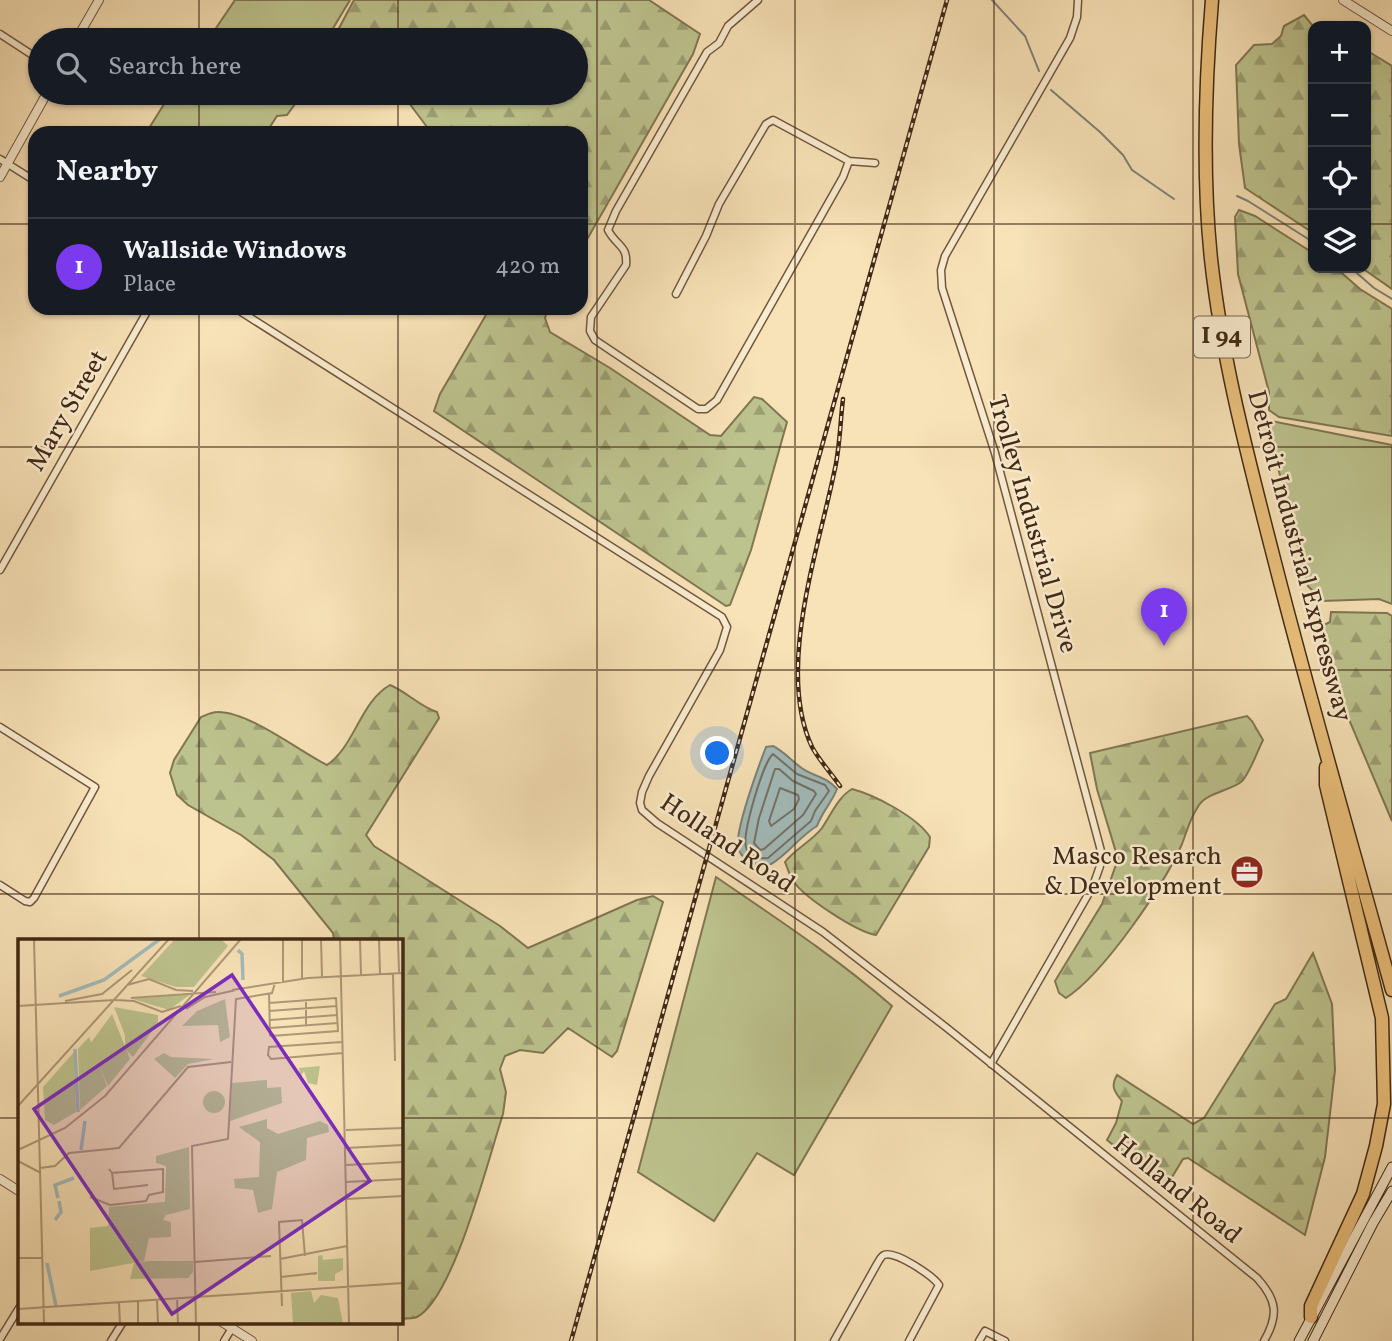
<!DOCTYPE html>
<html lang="en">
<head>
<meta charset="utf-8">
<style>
  :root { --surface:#171b24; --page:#242831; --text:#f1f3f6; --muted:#9ea1a6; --line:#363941; --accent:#7c3aed }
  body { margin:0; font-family:Vollkorn,serif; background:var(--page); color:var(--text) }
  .controls { position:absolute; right:21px; top:21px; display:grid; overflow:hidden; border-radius:14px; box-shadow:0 2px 5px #0004 }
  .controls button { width:63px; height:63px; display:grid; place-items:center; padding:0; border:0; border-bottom:2px solid var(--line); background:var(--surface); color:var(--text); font:35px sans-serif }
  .you { position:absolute; left:718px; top:754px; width:24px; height:24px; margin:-18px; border:5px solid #fff; border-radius:50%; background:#1a73e8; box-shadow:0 0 0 10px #1a73e833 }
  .badge { display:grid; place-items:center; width:46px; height:46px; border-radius:50%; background:var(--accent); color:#fff; font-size:23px; font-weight:700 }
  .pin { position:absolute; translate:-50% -58px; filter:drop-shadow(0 2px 4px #0008) }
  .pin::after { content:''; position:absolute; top:37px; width:24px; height:21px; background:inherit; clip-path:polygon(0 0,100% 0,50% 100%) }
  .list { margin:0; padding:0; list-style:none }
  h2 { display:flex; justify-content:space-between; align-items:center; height:91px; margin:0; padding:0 28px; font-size:30px }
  h2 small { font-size:23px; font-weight:400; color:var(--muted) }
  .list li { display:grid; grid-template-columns:46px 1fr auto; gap:21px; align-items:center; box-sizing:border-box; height:98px; padding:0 28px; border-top:2px solid var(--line) }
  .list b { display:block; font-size:26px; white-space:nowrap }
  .list p { margin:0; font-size:23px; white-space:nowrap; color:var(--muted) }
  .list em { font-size:23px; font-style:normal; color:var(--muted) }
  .icon { flex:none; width:38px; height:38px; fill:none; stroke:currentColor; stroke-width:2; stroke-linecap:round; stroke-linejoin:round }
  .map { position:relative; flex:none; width:1392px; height:1341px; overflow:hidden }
  .search { position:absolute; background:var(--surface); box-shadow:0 2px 5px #0004; left:28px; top:28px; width:560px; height:77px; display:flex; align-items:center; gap:18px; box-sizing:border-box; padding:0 24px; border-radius:38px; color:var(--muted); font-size:26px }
  .panel { position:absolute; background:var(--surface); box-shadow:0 2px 5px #0004; left:28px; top:126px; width:560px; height:189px; border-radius:21px }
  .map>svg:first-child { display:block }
  .grass { fill:#bdc38e; stroke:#807652; stroke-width:2 }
  .forest { fill:url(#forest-firs); stroke:#807652; stroke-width:2 }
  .water { fill:#a3bbba; stroke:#7c8178; stroke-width:2 }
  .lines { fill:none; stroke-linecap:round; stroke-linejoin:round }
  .shore { stroke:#727268; stroke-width:2 }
  .stream { stroke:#7c8178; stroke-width:2 }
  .minor-casing { stroke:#70573e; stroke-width:9 }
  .tertiary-casing { stroke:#70573e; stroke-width:10 }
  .secondary-casing { stroke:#422915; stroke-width:11 }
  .motorway-casing { stroke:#422915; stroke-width:15 }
  .minor { stroke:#faecd0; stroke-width:6 }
  .tertiary { stroke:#faecd0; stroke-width:8 }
  .secondary { stroke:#faecd0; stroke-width:9 }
  .motorway { stroke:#ecc17c; stroke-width:12 }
  .rail-casing { stroke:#422915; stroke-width:4.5 }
  .rail { stroke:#faecd0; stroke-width:2; stroke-dasharray:5; stroke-linecap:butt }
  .grid { fill:none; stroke:#422915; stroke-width:2; stroke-opacity:0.55 }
  .labels { text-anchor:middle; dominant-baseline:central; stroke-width:5; stroke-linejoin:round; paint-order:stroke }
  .shield { fill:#faecd0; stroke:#79644d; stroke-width:2 }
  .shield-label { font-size:24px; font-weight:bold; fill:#422915 }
  .street-label { font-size:26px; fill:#422915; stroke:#faecd0 }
  .poi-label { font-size:26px; fill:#422915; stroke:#faecd0; text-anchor:end }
  .inset-river { fill:none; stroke:#a3bbba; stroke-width:3.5 }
  .inset-road { fill:none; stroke:#af9876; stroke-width:2 }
  .view { fill:#7b2cbf; fill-opacity:0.15; stroke:#7b2cbf; stroke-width:3.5 }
  .inset-edge { fill:none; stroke:#422915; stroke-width:3.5 }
</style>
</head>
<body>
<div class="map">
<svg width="1392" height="1341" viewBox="0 0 1392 1341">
  <defs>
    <pattern id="forest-firs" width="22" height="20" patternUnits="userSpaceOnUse" patternTransform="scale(1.75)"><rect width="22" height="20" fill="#bdc38e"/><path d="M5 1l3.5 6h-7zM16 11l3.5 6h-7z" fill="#9b9e73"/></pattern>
  </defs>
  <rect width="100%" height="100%" fill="#f8e2b7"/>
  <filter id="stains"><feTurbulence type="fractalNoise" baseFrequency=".00286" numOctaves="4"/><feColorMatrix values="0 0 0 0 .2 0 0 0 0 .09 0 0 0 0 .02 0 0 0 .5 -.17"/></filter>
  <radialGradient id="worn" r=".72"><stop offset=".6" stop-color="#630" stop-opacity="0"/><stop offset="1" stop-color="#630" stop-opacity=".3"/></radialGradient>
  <path class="grass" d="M235,0H350L326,40H208Z
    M171,93H303L287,115L277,116L266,133H146Z
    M1266,420L1392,445V604L1379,599L1322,601L1308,586Z
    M716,877C776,918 837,958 892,1006L794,1175L757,1153L714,1221L638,1172Z"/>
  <path class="forest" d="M354,0H649L700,34L693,54L581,250V133H424L427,127L409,103L397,93H576V40H339L337,32Z
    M1304,15L1313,26V233L1245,188L1239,144L1236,65L1254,45L1272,44L1281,36L1284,26Z
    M1366,50L1392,66V289L1362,268H1366Z
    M1239,210L1255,216L1313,253V268H1336L1360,289L1392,309V436L1279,417L1269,410V392L1238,274L1235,217Z
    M490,308H548L545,318L550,332L610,368L710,435L721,436L754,397L762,399L787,422L751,550L730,605L726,606L434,411L440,394Z
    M1331,612L1387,613L1392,616V821L1331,677L1322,626L1330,622Z
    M390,685C407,692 419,706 437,712L439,718L366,835L374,846L500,926L528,948L637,900L653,896L663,902L617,1051L612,1057L568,1028L543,1053L520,1050L505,1056L500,1069L506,1092L503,1114C489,1156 454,1298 417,1317C413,1319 405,1318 401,1319V940H334L333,933L274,860L241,835L188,805L177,795L170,773L174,760L201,717C206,715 212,712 217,712C248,711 299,751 327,765C355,746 360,702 390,685Z
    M1247,716L1252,721L1263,740C1258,750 1248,777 1241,782C1229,791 1207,793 1199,805C1190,818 1187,831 1182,844C1163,887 1104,973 1066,998L1059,993L1055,981L1102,904L1118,859L1097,789L1090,753Z
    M852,789C875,795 917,817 930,837L929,847L876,935C857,932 805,898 794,882C790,877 788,869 785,862C795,849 812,841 822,828C831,815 838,797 852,789Z
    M1313,953L1332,1004L1335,1070L1325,1157L1305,1235L1188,1158L1183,1159L1166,1187L1107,1140L1116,1123L1122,1101C1115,1092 1110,1087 1117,1075L1193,1124L1204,1118L1275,1004L1286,999Z"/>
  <path class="water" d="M773,746C783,751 790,759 799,766C812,777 825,775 837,789C832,802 822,812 817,826C800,836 786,856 771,864C765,868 757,866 751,863C745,859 739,854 738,847C735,830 759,765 766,747Z"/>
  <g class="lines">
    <path class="shore" d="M773,754L797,774L825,785L829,791L815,811L811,821L768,858C759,859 749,858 746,847C742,834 763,762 773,754Z
      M775,769H779L793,781L814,791L816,794L803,815L764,849L760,850L754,843L759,818Z
      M780,788L798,795L799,799L794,809L771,826L769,821Z"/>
    <path class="stream" d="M992,0L1025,36L1039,71
      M1051,90L1100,132L1123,155L1132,170L1174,199
      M1237,196L1248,201L1313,242
      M1351,268L1374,288L1392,299"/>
    <defs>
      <path id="minor" d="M758,0L728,26L719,43L707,52L616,211L608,230C616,246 628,245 626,265L591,317L590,331L595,340L698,409H706L717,400L843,177L849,161L875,163
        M0,34L40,60
        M0,159L35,181
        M676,294L706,236L719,204L766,124L773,120L849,161
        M235,308L722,617L727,627L720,650L649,776L642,792L640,803L642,810L657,823L823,932L947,1028L1257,1278C1277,1300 1279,1315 1264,1341
        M0,570L149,308
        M0,727L95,787L34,898L30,902L25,901L0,885
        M991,1064L1093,886L1100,866L1101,851L995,453L942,288L941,270L945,256L1070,38L1077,17L1078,0
        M0,1339L19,1308
        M111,1341L123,1322
        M224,1341L232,1328
        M834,1341L877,1264C879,1261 881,1256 884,1255C895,1250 933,1276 939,1285L909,1341
        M979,1341L985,1331L1005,1341"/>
      <path id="tertiary" d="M1343,0L1392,31
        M76,40L99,0
        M0,177L47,93
        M0,1179L19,1191
        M222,1322L252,1341"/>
      <path id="secondary" d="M1299,1341L1392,1167
        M1313,1341L1373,1223L1392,1191"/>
      <path id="motorway" d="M1212,0C1205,86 1202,173 1211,259C1222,360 1248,457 1273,555C1310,700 1352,845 1392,990
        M1311,1317V1306L1363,1194L1376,1146L1384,1104L1382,1018L1326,785V767"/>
    </defs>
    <use href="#minor" class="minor-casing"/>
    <use href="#tertiary" class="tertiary-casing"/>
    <use href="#secondary" class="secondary-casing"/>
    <use href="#motorway" class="motorway-casing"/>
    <use href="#minor" class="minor"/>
    <use href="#tertiary" class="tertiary"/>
    <use href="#secondary" class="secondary"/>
    <use href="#motorway" class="motorway"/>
    <defs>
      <path id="rail" d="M840,786C831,773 819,760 812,747C776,670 818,551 834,473C840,449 840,423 843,399
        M571,1341L947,0"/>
    </defs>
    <use href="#rail" class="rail-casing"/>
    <use href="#rail" class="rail"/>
  </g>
  <path class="grid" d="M199,0V40M398,0V40M597,0V1341M795,0V1341M994,0V1341M1193,0V1341M199,93V133M398,93V133M0,224H35M581,224H1313M1366,224H1392M199,308V940M398,308V940M0,447H1392M0,670H1392M0,894H1392M0,1118H19M401,1118H1392M199,1322V1341M398,1322V1341"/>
  <defs>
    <symbol id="office-disc" viewBox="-11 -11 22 22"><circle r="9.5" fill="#8f2418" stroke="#faecd0"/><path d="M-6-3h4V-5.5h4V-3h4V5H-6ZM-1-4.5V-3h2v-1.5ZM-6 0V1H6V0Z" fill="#fff"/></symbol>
  </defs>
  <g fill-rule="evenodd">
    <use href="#office-disc" x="1228" y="853" width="38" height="38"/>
  </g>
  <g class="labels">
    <rect class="shield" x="1194" y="316.5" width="56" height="41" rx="5"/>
    <g class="shield-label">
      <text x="1222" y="337">I 94</text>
    </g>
    <g class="street-label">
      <text transform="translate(68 411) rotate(-60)">Mary Street</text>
      <text transform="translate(1032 524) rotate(74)">Trolley Industrial Drive</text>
      <text transform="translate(1299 556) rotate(75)">Detroit Industrial Expressway</text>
      <text transform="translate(727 844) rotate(34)">Holland Road</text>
      <text transform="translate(1177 1190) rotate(39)">Holland Road</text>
    </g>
    <g class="poi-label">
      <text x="1222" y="857">Masco Resarch<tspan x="1222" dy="30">&amp; Development</tspan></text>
    </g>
  </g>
  <g transform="translate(18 939)">
    <rect width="385" height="385" fill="#f8e2b7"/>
    <path d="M157,0H203L210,7L176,48H158L123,37ZM173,55L151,71L115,60ZM94,75L112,120L90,147L72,105ZM302,127L299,146L290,144L286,132L282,138L281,129ZM249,141V149L263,148L264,164L212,182L214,144ZM131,322H175V333L170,339L112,340L116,324Z" fill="#bdc38e"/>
    <path d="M207,60L212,98L202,103L200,86L164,87L179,72ZM96,68L140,76V84L115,118L107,110V96ZM71,98L89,147L62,171L60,110ZM56,113L58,173L36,186L27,181L25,148ZM146,114L153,118L196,120L170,125L157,139L136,120ZM185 163a11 11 0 1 1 22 0a11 11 0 1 1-22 0ZM249,180V189L260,195L302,182L310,186L311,193L289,199L288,221L259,233L254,270L240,274L235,251L217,249L216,240L241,238L242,203L221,188ZM171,208L172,270L148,276L145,281L153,283V298L131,299L126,322L72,332V289L90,287L91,268L147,263L148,227L138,224V217ZM304,316L305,321L325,319V331L317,335V342H300V317ZM293,352L296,364L303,356L320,359L325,385H275L273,354Z" fill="#bdc38e"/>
    <path class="inset-river" d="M220,11L224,15L225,41M41,57L86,41L142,0M57,110L60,173M63,211L67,182M40,259L37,246L56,239M37,281L43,273L41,262M29,324L38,367"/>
    <path class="inset-road" d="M16,0L26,385M265,0V43M284,0V40M303,0L304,38M322,0L331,385M342,0L343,36M361,0L362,35M380,0L381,33M375,35L377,122M109,46L131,40L158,51L175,52M214,51L290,39L385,34M251,54L252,96L253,97L320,92L318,59L251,64M113,59L198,53M97,61L116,62L144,73L163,67M288,61V87M47,62L84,55L114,31M0,67L96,61M168,70L187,58L218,51M251,72L319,67M252,81L319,76M252,89L320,84M324,103L251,108L250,116L253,120L325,114M0,167L151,0M328,191L385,189M328,209L385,206M0,211L47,189L87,157L223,0M0,222L23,234M328,226L385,223M22,229L37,227L51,214L101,209L170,128L213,123M94,234L96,250L130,246M328,243L385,240M72,258L92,266L128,262L131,256L145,253V230L94,234L91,230M328,260L385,257M0,319H25M262,320L329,307M177,323L253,317M263,338L264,367L261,283L284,281L287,317M263,338L299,334L295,335M159,359L160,385M139,361L140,385M120,363V385M101,364L102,385M0,370L385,344M178,385L174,207L210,200L218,60L254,54L257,44"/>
    <path class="view" d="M214,36L352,242L154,375L16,170Z"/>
    <rect width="385" height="385" class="inset-edge"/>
  </g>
  <rect width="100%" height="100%" filter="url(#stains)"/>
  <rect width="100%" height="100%" fill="url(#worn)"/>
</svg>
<div class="controls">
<button>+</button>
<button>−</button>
<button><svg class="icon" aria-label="locate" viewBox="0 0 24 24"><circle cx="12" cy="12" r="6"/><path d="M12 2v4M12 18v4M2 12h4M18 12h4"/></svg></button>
<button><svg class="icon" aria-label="layers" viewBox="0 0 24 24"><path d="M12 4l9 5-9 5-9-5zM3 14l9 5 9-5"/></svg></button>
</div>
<div class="you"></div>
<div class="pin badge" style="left:1164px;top:646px">1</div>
<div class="search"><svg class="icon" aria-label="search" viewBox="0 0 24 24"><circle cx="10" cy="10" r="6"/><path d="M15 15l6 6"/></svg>Search here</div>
<section class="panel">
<h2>Nearby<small></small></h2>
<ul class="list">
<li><span class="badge">1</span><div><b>Wallside Windows</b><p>Place</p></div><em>420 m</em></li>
</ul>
</section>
</div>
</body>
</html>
